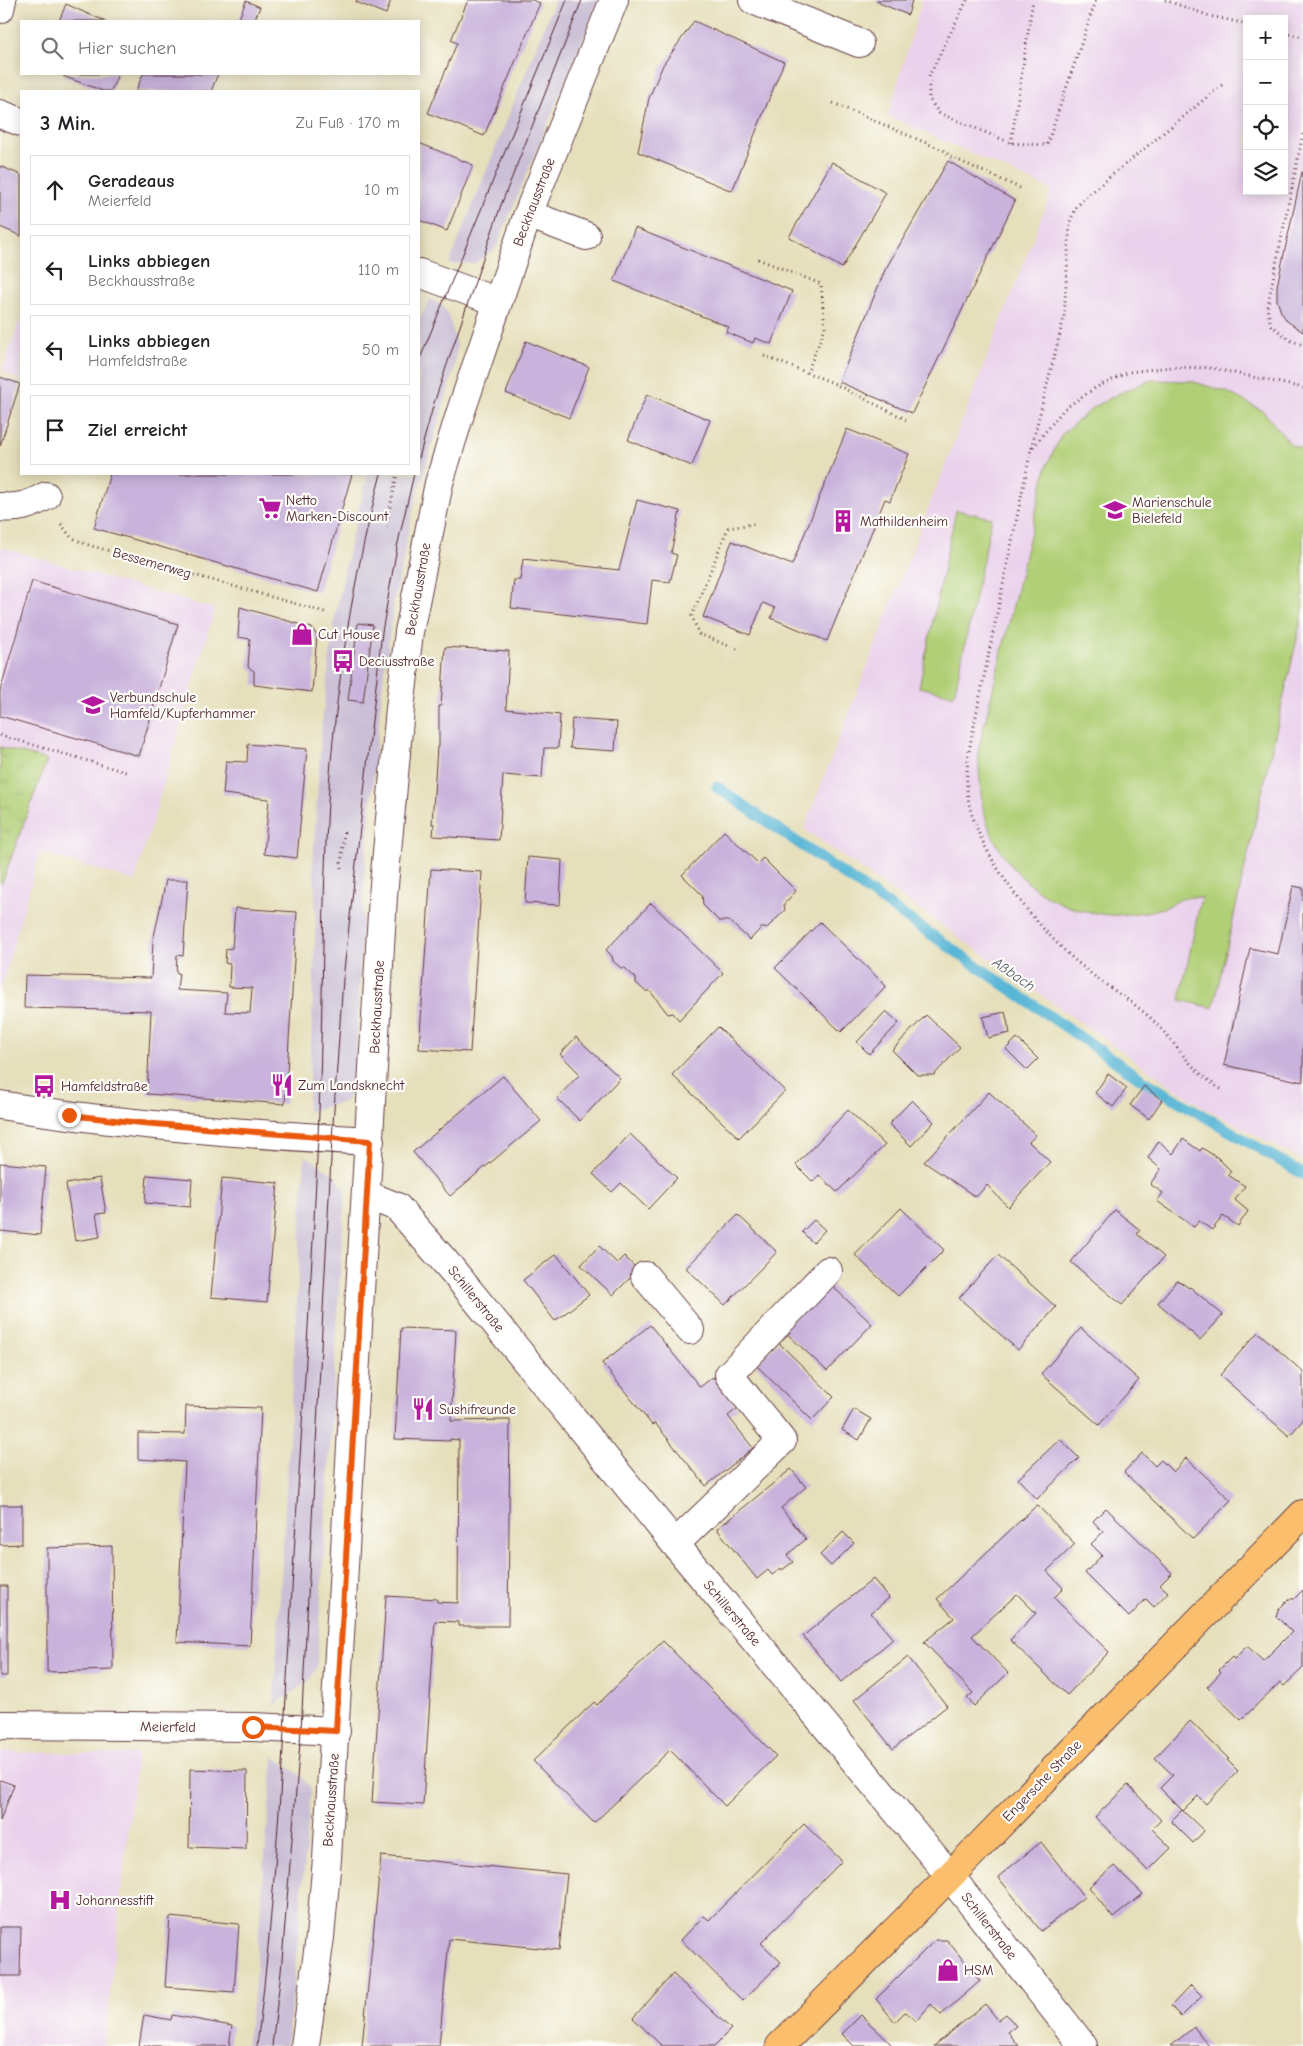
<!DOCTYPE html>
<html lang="de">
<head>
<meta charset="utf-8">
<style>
  :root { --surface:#fff; --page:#f2f2f2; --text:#202124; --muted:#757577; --line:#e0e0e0 }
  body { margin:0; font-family:"Comic Neue",sans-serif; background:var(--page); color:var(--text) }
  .controls { position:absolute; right:15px; top:15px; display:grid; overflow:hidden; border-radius:0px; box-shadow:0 2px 12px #0003 }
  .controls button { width:45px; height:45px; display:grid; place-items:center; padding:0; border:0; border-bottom:1px solid var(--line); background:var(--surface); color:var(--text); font:25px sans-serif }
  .stop { position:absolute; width:15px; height:15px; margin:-11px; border:4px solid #ea580c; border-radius:50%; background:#fff }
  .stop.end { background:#ea580c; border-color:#fff; box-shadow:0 1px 5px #0008 }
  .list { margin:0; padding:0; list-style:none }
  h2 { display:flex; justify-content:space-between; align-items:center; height:65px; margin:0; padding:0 20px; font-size:21px }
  h2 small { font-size:16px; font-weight:400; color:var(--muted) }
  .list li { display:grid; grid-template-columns:32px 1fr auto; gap:15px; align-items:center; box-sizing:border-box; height:70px; margin:0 10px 10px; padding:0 10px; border:1px solid var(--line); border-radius:0px }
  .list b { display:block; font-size:19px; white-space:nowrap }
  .list p { margin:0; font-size:16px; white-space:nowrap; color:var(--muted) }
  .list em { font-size:16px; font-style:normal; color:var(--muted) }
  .icon { flex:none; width:28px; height:28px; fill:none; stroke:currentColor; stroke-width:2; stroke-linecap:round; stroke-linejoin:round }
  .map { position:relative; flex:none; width:1303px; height:2046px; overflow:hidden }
  .search { position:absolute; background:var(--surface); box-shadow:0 2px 12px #0003; left:20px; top:20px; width:400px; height:55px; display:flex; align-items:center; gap:12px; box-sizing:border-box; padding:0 18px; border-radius:0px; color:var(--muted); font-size:19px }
  .panel { position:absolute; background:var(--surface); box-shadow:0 2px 12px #0003; left:20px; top:90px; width:400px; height:385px; border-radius:0px }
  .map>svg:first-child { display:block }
  .built { fill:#ead1ec; fill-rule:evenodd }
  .railway { fill:#cabfd6 }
  .grass { fill:url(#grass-tufts); stroke:#7d7750 }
  .pitch { fill:#b0cf76; stroke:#7d7750 }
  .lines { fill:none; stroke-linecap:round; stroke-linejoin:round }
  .stream { stroke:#58b6d6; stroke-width:11 }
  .building { fill:#c9b2dc }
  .minor-casing { stroke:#613c41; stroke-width:30 }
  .major-casing { stroke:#613c41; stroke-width:30 }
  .path { stroke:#613c41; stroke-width:3; stroke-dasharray:1 4; stroke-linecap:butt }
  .minor { stroke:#fff; stroke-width:28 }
  .major { stroke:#fabe6d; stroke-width:28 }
  .tram { stroke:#4a1f2b; stroke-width:1 }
  .route { stroke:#ea580c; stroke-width:6 }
  .labels { text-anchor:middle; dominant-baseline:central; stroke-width:4.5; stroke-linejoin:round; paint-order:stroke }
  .street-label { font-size:14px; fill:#4a1f2b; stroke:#fdfcf7 }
  .poi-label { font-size:14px; fill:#4a1f2b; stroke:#fdfcf7; text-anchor:start }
  .water-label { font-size:15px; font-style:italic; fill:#505b6f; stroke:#fdfcf7 }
</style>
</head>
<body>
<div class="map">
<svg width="1303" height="2046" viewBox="0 0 1303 2046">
  <defs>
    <pattern id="grass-tufts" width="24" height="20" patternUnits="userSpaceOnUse" patternTransform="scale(1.25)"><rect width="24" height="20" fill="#b0cf76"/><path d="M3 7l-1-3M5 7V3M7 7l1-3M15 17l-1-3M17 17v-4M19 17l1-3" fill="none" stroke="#99b166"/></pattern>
  </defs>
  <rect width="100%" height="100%" fill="#fdfcf7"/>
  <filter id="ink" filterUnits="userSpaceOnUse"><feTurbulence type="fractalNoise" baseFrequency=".02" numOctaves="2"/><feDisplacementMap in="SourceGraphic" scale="10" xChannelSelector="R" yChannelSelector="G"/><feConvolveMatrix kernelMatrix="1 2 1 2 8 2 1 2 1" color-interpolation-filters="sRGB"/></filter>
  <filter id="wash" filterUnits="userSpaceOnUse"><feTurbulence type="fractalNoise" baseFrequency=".0096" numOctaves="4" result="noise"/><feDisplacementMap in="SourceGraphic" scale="20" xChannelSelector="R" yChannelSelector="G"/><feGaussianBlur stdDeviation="1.12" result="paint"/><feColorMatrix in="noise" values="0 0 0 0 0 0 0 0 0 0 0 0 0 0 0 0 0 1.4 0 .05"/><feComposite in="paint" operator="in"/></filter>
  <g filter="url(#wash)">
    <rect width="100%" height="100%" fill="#e6dfbb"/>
    <path class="built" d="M922,0H1303V1161L1193,1101L804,829L1052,190L888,116ZM1247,19H1284V191H1247Z
      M21,317V380L2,371Z
      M0,547L215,609L135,881L40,852L0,992Z
      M0,1752L137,1754L104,2046H0Z"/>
    <path class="railway" d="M555,0H599L496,248L475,263L449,264Z
      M430,299L443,306L449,316L457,347L453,374L415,502L394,601L382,689L365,866L354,1091L344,1102L307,1112L311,1052L316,910L313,863L322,721L335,617L351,539L368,474H419V321Z
      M305,1155L337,1177L345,1191L317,1667L308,1682L274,1705Z
      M273,1756L302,1777L311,1789L293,1994L286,2046H246L254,1992Z"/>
    <path class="grass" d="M0,747L47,760L2,883L0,882Z"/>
    <path class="pitch" d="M1151,380L1191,381L1227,392L1263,411L1291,445L1303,449V612L1213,1008L1180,1000L1201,898C1182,895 1182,900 1166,907C1152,912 1132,914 1117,915C1110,916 1102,914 1095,913C1046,906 1009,874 990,830C979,805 980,777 978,751L1047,465L1062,434L1094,407L1120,393Z
      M956,510L992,518L954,695L919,687Z"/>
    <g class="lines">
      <path class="stream" d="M717,787L1141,1079L1303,1174"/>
    </g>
    <g id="blocks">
      <path class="building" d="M357,0H391L386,14L356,2Z
        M468,0H532L540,3L484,136L428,113L457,43L451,40Z
        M877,0H912L908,15L877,2Z
        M246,1L260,7L254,21H238Z
        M66,4L88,14L106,21H59Z
        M694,21L784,62L732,191L638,152L649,98L663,65Z
        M64,74H118L111,91H103L63,76Z
        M143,74H218L211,91H136Z
        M419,143L473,165L447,231L419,220Z
        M948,161L1015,201L912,413L839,382L885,270Z
        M832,162L886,193L842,268L789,237Z
        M0,166L21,175V236L0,227Z
        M1302,172H1303V332L1287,321L1281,312L1277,300V286Z
        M635,228L792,291L771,344L755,338L753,343L726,332L729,327L614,281Z
        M526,341L589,367L569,418L506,393Z
        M0,377L20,384L0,446Z
        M647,394L710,420L692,466L628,440Z
        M847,429L909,454L890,501L885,499L827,641L771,618L775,608L763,603L750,635L703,617L732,541L792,565Z
        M110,474H352L318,592L94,528Z
        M637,500L680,511L671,553L677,555L670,582L652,580L647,624L511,608L514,580H520L523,559L619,570Z
        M32,581L178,624L139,756L0,716V691Z
        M240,607L312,628L317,636L312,692L254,685V671L248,667L250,639L238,637Z
        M358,623L373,625L363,702L348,700Z
        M445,647L509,651L506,709L560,715L558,748H544L542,778L503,775L499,840L433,836L434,824H432L437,747H439V706H441Z
        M572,719L617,722L615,751L570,748Z
        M248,744L307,749L297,858L264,854L269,799L223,794L226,761L247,762Z
        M724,831L758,863L763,858L796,891L784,904L785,910L767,928H761L750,940L729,921H719L703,905L702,895L682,875Z
        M528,857L562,860L560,905L525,903Z
        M431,869L482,872L470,1052L419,1049Z
        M166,880H188L183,956L177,955L176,973H179L177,990L227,993L225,1012L250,1013L252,988L229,987L230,964L225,963L226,949L232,948L235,908L297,912L285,1104L147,1094L151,1011L24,1008L25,975L151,978L153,941Z
        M1293,886L1303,888V1082L1224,1065L1250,948L1278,954Z
        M651,903L723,973L679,1020L673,1013L668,1014L650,991H645L636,983V978L630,973L625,968H621L613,961L612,956L606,950Z
        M820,922L886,986L841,1032L775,968Z
        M886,1011L899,1023L869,1054L857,1042Z
        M1005,1012L1010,1033L988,1038L983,1017Z
        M926,1015L960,1047L934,1075H917L892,1050Z
        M718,1027L785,1091L739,1138L672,1075Z
        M576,1037L620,1078L580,1121L557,1098L580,1074L560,1054Z
        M1017,1038L1038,1059L1027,1070L1006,1049Z
        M1108,1074L1127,1088L1113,1107L1095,1093Z
        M503,1076L541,1121L450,1196L413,1152Z
        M1144,1086L1162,1100L1149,1119L1130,1105Z
        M989,1092L1036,1135L1029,1142L1050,1162L1008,1207L987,1185L976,1197L924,1162Z
        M912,1100L934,1122L911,1146L889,1124Z
        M848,1110L885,1145L837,1192L819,1175L813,1182L796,1165Z
        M630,1134L677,1178L648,1209L621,1183L612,1192L593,1174Z
        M1183,1139L1200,1151L1202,1148L1218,1158L1231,1171L1228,1175L1245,1186L1235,1200L1248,1211L1238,1226L1223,1216L1212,1230L1199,1221L1194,1227L1157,1201L1163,1193L1150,1184L1161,1169L1148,1158L1159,1141L1173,1154Z
        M0,1163L46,1167L40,1235L0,1231Z
        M147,1175L192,1179L190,1207L145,1203Z
        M100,1178L106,1213L96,1214L100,1237L75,1241L66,1184Z
        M222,1178L278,1183L267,1302L211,1297Z
        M901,1208L944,1250L898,1296L855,1255Z
        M1115,1210L1140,1230L1137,1234L1164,1257L1122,1305L1071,1262Z
        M738,1215L777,1252L725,1305L686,1268Z
        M814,1220L825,1230L813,1243L802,1232Z
        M599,1246L617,1263L624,1256L638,1270L613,1295L581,1265Z
        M556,1254L589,1295L555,1321L523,1280Z
        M998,1255L1056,1307L1018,1350L959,1298Z
        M1177,1280L1189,1288L1190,1287L1223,1315L1200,1340L1158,1303Z
        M829,1283L872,1324L827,1371L783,1330Z
        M650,1325L700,1387L713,1377L738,1408L728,1416L753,1448L706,1486L655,1423L652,1425L602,1363Z
        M401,1328L456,1330L451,1421L510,1420L508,1626H458V1622L435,1621L423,1805L372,1802L386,1596L437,1599V1602L458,1603L459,1440L450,1439V1441L395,1439Z
        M1081,1328L1139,1380L1099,1425L1041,1374Z
        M1258,1332L1303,1372V1420L1289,1436L1220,1375Z
        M778,1342L834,1397L812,1420L756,1365Z
        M186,1406L261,1408L250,1646L177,1642L185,1462L138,1459V1433L185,1434Z
        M854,1409L871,1419L859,1440L842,1430Z
        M1060,1439L1079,1458L1037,1499L1018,1479Z
        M1142,1453L1155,1466L1161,1460L1173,1472L1186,1458L1231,1500L1193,1539L1124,1472Z
        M791,1469L806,1487L781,1508L806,1539L787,1555L793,1562L782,1570L781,1568L772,1575L768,1570L757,1579L717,1529Z
        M0,1505H22V1544L0,1545Z
        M1037,1505L1075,1544L1047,1571L1063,1588L1054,1598L1109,1652L1067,1695L1010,1640L1036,1613L1017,1594L972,1636L1008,1673L974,1706L967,1698L973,1693L924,1642L954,1618L937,1599Z
        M1106,1508L1172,1573L1160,1585L1168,1592L1154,1607L1146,1599L1129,1617L1085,1573L1102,1555L1091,1544L1103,1532L1093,1521Z
        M843,1532L854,1543L831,1566L820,1555Z
        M112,1546L113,1670L47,1672V1548Z
        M873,1579L889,1598L871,1613L893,1639L841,1682L803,1636Z
        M0,1586H7V1676H0Z
        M1303,1590V1668L1284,1686L1280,1682L1241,1720L1207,1687L1221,1672L1219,1670L1232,1657L1234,1659L1247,1646L1263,1661L1292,1632L1276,1616L1278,1610L1289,1599H1294Z
        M663,1641L776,1756L725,1806L670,1750L594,1823L533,1761L594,1702L597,1705Z
        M908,1657L947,1706L893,1749L854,1700Z
        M1190,1721L1229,1759L1227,1760L1238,1771L1206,1804L1198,1796L1183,1811L1160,1788L1173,1775L1155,1758Z
        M190,1769L247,1771L246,1849L189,1847Z
        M0,1780L14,1785L0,1821Z
        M1128,1785L1161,1820L1152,1829L1171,1848L1148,1871L1095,1817Z
        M1182,1810L1204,1831L1193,1843L1171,1821Z
        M804,1824L842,1861L761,1943L781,1962L743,2001L681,1940L704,1916L709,1920Z
        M1041,1842L1084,1897L1041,1931L998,1877Z
        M381,1856L567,1874L559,1950L449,1939L439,2046H362Z
        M1114,1866L1143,1894L1113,1918L1089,1887Z
        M170,1917L239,1924L234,1992L165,1987Z
        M0,1927H21L20,1976H0Z
        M935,1940H947L980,1981L941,2015L931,2004L916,2021L905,2012L895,2022L876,1999Z
        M673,1974L731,2029L714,2046H662L633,2018Z
        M1191,1985L1202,1996L1181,2017L1171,2006Z
        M985,2004L998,2020L1006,2014L1016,2026L1008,2032L1019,2046H934Z
        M144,2015L171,2020L172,2015L232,2026L229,2046H139Z
        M861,2015L891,2044L889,2046H854L842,2034Z
        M1194,2027L1209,2046H1171Z"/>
    </g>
  </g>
  <g filter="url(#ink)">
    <use href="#blocks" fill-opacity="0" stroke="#613c41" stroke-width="1"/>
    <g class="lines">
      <defs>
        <path id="minor" d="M753,0L859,43
          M0,9L2,0
          M0,114L21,122
          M528,214L586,236
          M419,273L498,302
          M0,507C19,509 30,505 46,496
          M0,1105C122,1125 247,1134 370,1141
          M367,1198L377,1199L397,1207L453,1271L675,1544L950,1876L1083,2046
          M645,1276L690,1330
          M675,1544L782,1441L729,1375L828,1271
          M0,1725L253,1727L336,1731
          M305,2046L320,1937L327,1859L383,896L400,709L409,632L439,483L460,414L528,214L614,0"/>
        <path id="major" d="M780,2046L950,1876L1303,1514"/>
      </defs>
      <use href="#minor" class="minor-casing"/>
      <use href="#major" class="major-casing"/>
      <path class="path" d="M967,0L929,76V99L939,113L1011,143L1047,145L1096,0
        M1165,0L1210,16L1247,24
        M1284,33L1303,37
        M833,103L945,151L951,157L1020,188
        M1303,134L1267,308L1271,325L1290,340L1303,345
        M1011,143L1033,0
        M758,259L821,284L825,328L807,373
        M764,356L831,382L907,420
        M1033,447L1064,409L1095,388L1129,372L1171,367L1212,368L1303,388
        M61,524L71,537L85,544L328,613
        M386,527L397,474
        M737,649L699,634L692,616L728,528L754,524
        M0,735L129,773
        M341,868L344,831
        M1221,1089C1188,1070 1174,1038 1146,1014C1131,1001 1114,991 1097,978C1049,943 987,869 971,811C964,788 967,763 971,740L1031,449L1064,317L1070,222L1074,211L1083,199L1223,84"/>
      <use href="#minor" class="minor"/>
      <use href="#major" class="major"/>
      <path class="tram" d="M419,361L567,0
        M419,458L434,403L501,205L582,0
        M257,2046C277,1888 284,1730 293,1571C302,1418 313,1265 319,1112C323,1009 322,905 328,802C335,692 352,580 381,474
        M272,2046L281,1972L301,1730L332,1139L343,979L382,632L397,547L414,474"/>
    </g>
  </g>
  <g class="lines" filter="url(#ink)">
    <path class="route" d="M69,1115L142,1123L370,1141L336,1731L253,1727"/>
  </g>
  <defs>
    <symbol id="supermarket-bare" viewBox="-9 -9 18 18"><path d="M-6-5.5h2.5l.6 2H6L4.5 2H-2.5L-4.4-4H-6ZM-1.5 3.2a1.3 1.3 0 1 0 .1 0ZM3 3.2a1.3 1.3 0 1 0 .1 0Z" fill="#b5179e" stroke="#fdfcf7" stroke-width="2.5" paint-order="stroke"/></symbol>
    <symbol id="school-bare" viewBox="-9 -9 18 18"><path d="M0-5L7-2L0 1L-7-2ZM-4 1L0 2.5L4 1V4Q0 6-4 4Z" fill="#b5179e" stroke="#fdfcf7" stroke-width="2.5" paint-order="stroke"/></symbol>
    <symbol id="building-bare" viewBox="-9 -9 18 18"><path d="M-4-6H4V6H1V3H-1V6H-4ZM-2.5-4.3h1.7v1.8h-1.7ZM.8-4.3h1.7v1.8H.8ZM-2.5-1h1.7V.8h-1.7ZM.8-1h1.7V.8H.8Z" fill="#b5179e" stroke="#fdfcf7" stroke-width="2.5" paint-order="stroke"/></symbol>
    <symbol id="shop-bare" viewBox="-9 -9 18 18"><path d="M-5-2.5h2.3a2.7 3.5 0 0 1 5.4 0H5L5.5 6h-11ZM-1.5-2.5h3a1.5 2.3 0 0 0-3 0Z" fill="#b5179e" stroke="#fdfcf7" stroke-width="2.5" paint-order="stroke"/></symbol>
    <symbol id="bus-bare" viewBox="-9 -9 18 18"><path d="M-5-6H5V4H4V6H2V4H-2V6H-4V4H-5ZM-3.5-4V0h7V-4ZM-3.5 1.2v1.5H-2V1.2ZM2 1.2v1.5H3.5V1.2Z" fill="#b5179e" stroke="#fdfcf7" stroke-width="2.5" paint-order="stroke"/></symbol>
    <symbol id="restaurant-bare" viewBox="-9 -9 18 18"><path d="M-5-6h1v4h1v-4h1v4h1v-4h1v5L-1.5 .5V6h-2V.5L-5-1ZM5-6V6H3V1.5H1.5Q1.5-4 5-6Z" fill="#b5179e" stroke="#fdfcf7" stroke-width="2.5" paint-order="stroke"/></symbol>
    <symbol id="hospital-bare" viewBox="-9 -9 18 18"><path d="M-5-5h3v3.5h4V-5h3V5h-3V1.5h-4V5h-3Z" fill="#b5179e" stroke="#fdfcf7" stroke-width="2.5" paint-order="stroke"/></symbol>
  </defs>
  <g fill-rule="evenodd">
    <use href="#supermarket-bare" x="254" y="492" width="32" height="32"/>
    <use href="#school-bare" x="1099" y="494" width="32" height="32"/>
    <use href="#building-bare" x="827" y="505" width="32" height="32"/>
    <use href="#shop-bare" x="286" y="618" width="32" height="32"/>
    <use href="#bus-bare" x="327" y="645" width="32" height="32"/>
    <use href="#school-bare" x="77" y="689" width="32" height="32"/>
    <use href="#restaurant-bare" x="266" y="1069" width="32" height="32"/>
    <use href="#bus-bare" x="28" y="1070" width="32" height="32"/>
    <use href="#restaurant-bare" x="407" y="1393" width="32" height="32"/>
    <use href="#hospital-bare" x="44" y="1884" width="32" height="32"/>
    <use href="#shop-bare" x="932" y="1954" width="32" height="32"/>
  </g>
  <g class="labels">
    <g class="street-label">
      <text transform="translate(534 202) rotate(-69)">Beckhausstraße</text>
      <text transform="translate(152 563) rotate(16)">Bessemerweg</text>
      <text transform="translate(418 589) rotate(-80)">Beckhausstraße</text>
      <text transform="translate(377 1007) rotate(-87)">Beckhausstraße</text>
      <text transform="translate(476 1299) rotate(51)">Schillerstraße</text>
      <text transform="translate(732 1613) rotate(50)">Schillerstraße</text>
      <text transform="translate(168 1727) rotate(1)">Meierfeld</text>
      <text transform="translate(1042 1781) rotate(-46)">Engersche Straße</text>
      <text transform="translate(331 1800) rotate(-86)">Beckhausstraße</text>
      <text transform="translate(989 1926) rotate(52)">Schillerstraße</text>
    </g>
    <g class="poi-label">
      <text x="286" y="500">Netto<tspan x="286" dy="16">Marken-Discount</tspan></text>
      <text x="1132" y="502">Marienschule<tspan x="1132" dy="16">Bielefeld</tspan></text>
      <text x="860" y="521">Mathildenheim</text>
      <text x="318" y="634">Cut House</text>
      <text x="359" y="661">Deciusstraße</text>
      <text x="110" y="697">Verbundschule<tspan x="110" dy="16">Hamfeld/Kupferhammer</tspan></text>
      <text x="298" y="1085">Zum Landsknecht</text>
      <text x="61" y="1086">Hamfeldstraße</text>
      <text x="439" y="1409">Sushifreunde</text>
      <text x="76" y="1900">Johannesstift</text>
      <text x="964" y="1970">HSM</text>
    </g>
    <g class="water-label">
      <text transform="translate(1014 974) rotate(35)">Aßbach</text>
    </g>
  </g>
</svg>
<div class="controls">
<button>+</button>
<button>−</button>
<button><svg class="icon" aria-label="locate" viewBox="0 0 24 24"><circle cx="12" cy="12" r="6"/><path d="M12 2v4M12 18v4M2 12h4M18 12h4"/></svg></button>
<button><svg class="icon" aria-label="layers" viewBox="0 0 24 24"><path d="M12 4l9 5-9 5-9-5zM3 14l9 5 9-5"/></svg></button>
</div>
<div class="stop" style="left:253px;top:1727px"></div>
<div class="stop end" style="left:69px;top:1115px"></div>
<div class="search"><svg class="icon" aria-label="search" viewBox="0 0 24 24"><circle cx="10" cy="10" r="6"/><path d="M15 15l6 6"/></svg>Hier suchen</div>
<section class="panel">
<h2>3 Min.<small>Zu Fuß · 170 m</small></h2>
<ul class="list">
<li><svg class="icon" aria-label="ahead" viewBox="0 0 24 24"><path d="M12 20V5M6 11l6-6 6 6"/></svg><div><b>Geradeaus</b><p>Meierfeld</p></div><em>10 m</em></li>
<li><svg class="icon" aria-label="left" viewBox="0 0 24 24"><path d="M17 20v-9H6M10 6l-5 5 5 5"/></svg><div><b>Links abbiegen</b><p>Beckhausstraße</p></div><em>110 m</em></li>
<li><svg class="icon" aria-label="left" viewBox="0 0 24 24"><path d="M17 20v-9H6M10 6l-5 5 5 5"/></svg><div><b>Links abbiegen</b><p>Hamfeldstraße</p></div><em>50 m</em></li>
<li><svg class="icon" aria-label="arrive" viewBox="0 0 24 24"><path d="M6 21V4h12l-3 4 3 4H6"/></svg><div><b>Ziel erreicht</b></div></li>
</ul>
</section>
</div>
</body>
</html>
